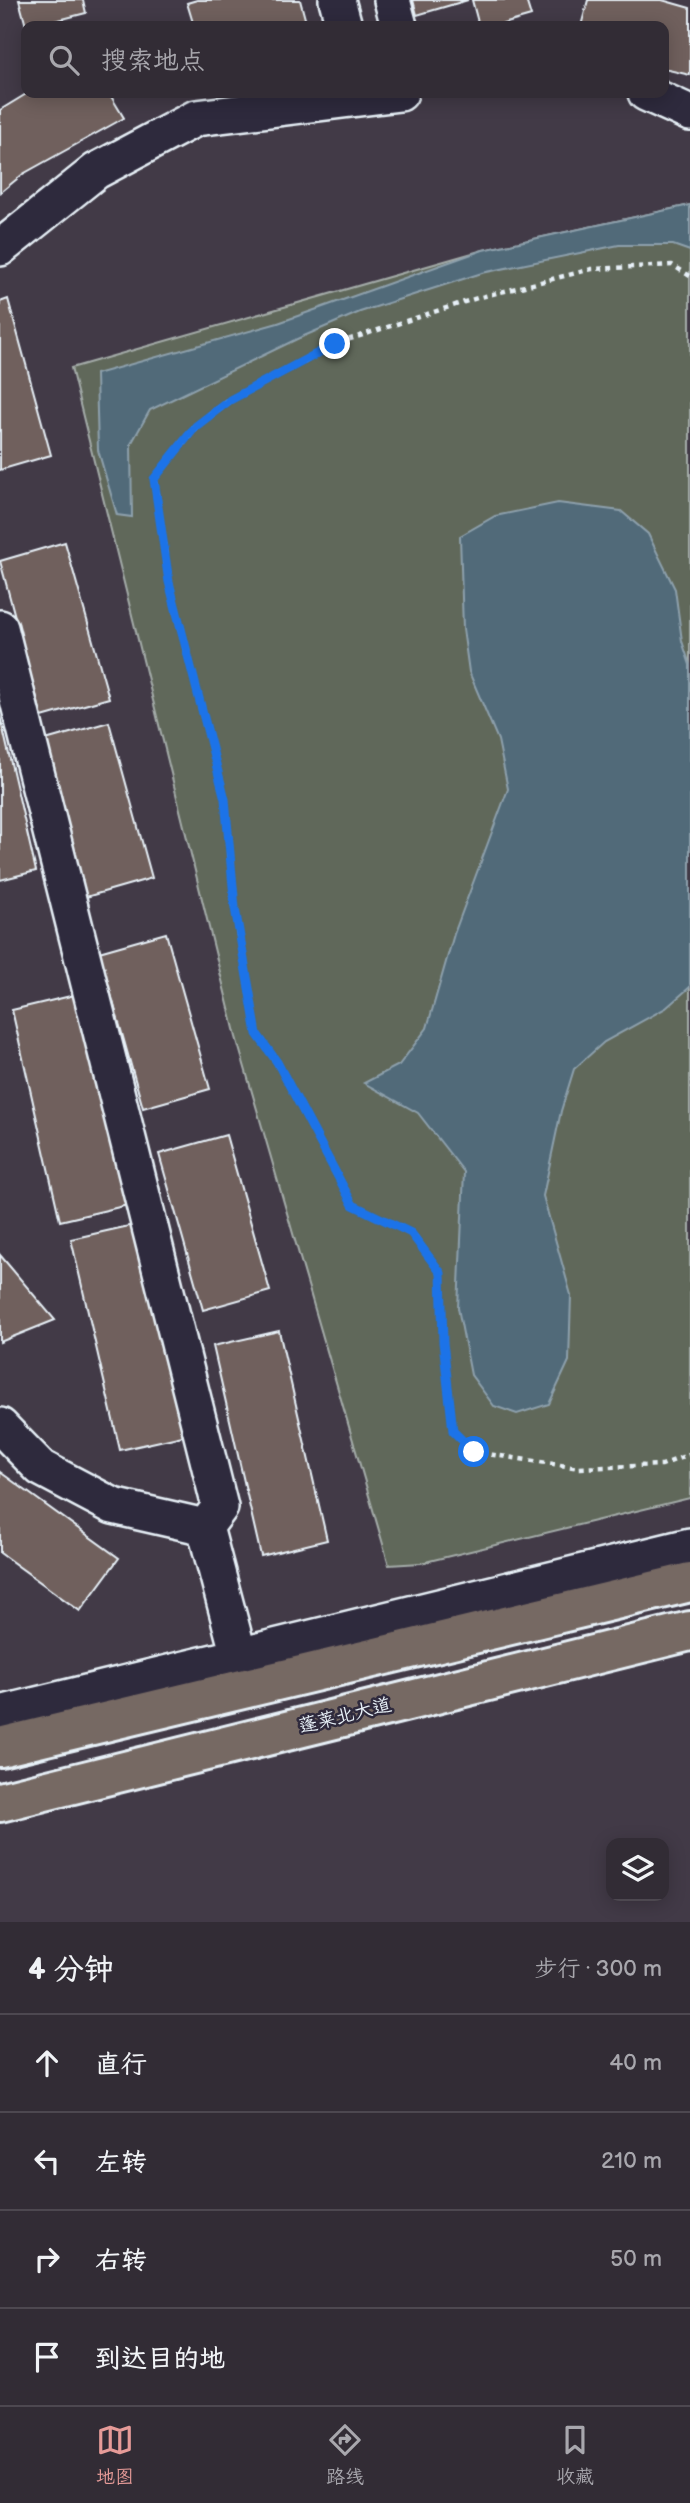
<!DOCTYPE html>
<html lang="zh">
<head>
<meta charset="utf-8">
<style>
  :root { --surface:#322c35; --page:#3a343d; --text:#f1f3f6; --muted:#a8a7ad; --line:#4d4850; --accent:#e69b98 }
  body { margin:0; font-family:"Balsamiq Sans","LXGW WenKai TC",sans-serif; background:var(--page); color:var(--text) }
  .controls { position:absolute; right:21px; bottom:21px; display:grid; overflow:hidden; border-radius:14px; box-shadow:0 4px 18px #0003 }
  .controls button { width:63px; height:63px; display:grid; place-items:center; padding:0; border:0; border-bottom:2px solid var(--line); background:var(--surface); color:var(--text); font:35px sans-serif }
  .stop { position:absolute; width:21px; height:21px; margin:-16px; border:5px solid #1a73e8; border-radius:50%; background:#fff }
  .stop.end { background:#1a73e8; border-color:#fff; box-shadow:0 2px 7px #0008 }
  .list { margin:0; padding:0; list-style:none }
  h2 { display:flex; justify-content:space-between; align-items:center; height:91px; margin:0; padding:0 28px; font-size:30px }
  h2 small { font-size:23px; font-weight:400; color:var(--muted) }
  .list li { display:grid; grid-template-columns:46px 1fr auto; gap:21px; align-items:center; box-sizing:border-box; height:98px; padding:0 28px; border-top:2px solid var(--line) }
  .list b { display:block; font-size:26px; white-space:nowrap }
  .list em { font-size:23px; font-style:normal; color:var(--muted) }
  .icon { flex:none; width:38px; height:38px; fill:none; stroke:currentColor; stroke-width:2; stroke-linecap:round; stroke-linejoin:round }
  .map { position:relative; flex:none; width:690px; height:1922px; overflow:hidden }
  .search { position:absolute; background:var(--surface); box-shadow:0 4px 18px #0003; left:21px; right:21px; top:21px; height:77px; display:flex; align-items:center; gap:18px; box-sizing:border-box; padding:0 24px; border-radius:14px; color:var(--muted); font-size:26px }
  .sheet { height:483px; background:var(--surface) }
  nav { display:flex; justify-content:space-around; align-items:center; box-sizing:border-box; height:98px; border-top:2px solid var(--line); background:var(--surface); font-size:19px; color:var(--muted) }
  nav a { display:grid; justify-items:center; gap:4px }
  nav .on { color:var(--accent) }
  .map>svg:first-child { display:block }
  .green { fill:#60675a; stroke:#a4aca9; stroke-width:2 }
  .water { fill:#516a79; stroke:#8da0ac; stroke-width:2 }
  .building { fill:#70605d; stroke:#e8f1f8; stroke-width:2 }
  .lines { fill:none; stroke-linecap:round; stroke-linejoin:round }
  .minor-casing { stroke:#e8f1f8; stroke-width:40 }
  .major-casing { stroke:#e8f1f8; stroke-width:44 }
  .path { stroke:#e8f1f8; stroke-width:4.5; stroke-dasharray:5 5; stroke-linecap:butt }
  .minor { stroke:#2f2a3d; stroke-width:35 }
  .major { stroke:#766964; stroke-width:38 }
  .route { stroke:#1a73e8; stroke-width:9 }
  .labels { text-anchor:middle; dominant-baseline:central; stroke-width:5; stroke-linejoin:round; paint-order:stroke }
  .street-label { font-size:19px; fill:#e8f1f8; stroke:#2f2a3d }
</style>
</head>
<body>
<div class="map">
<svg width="690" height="1922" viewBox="0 0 690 1922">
  <rect width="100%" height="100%" fill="#423a47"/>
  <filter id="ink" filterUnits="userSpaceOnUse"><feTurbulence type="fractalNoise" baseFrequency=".0143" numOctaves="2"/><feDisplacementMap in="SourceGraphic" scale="14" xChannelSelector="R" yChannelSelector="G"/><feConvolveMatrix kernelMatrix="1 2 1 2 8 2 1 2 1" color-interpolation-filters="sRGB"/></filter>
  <g filter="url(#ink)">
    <path class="green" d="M690,205V1498L421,1563L389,1565L236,1037L71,368L483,250Z"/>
    <path class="water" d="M690,205V251L673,245H619L482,273L360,312L297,339L150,410L131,444L132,517L117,515L98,450L96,374L278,323L483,250Z
      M558,503L621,511L648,534L675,589L682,641L690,665V987L666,1008L604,1042L574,1069L561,1111L543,1196L571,1295L569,1361L549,1404L517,1414L494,1406L471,1375L458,1308L464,1172L418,1113L364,1083L399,1065L427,1028L454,934L508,789L498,740L469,672L463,629L460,536L495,516Z"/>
    <path class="building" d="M19,0H83L86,13L35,26H26Z
      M197,0H300L307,26H194L187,3Z
      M413,0H468L417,15Z
      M472,0H526L531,16L496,26H479Z
      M588,0H662L690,8V75L664,69V26H581Z
      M28,93H109L124,118L23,174L0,193V110Z
      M8,299L51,455L0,470V302Z
      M65,542L109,698L42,717L0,561Z
      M0,716L36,871L0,880Z
      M109,722L152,878L86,897L42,741Z
      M166,933L210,1089L143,1108L99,952Z
      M79,994L128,1205L60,1221L12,1010Z
      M226,1135L270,1291L203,1310L159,1154Z
      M138,1224L187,1435L120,1450L71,1239Z
      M0,1255L55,1320L0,1342Z
      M279,1331L327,1540L261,1556L213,1346Z
      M0,1472L119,1558L80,1611L0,1553Z"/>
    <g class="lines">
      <defs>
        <path id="minor" d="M337,0L344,26
          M392,0L399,26
          M646,93L690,113
          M0,248L96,171L196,118L400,93
          M0,628L220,1507L205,1527
          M0,1426L41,1468L113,1506L205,1527L239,1656
          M0,1714L690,1546"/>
        <path id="major" d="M0,1747L690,1582
          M0,1802L690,1631"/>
      </defs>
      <use href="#minor" class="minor-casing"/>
      <use href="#major" class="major-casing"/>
      <path class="path" d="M690,276L672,265L592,269L477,298L335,344L230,400L196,426L154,479L169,581L225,799L235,908L257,1034L277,1062L353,1205L411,1233L441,1273L443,1342L453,1431L474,1452L579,1468L662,1465L690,1454"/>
      <use href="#minor" class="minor"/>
      <use href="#major" class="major"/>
    </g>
  </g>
  <g class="lines" filter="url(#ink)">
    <path class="route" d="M335,344L230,400L196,426L154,479L169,582L225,799L235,908L257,1034L277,1062L353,1205L411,1233L441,1273L443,1342L453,1431L474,1452"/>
  </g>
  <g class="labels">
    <g class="street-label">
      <text transform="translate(345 1716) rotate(-14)">蓬莱北大道</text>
    </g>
  </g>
</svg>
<div class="controls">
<button><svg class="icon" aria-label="layers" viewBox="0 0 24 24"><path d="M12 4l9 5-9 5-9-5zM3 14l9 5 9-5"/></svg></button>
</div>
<div class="stop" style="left:474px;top:1452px"></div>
<div class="stop end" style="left:335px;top:344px"></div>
<div class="search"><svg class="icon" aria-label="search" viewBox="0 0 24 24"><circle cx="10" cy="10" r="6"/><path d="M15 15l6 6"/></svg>搜索地点</div>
</div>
<section class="sheet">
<h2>4 分钟<small>步行 · 300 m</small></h2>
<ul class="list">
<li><svg class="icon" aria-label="ahead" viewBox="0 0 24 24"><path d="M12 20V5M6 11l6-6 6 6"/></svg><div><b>直行</b></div><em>40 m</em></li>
<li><svg class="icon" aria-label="left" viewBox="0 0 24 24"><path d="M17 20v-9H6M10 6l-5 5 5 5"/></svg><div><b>左转</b></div><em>210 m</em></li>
<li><svg class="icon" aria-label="right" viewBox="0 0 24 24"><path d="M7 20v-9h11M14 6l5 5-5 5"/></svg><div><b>右转</b></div><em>50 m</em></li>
<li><svg class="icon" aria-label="arrive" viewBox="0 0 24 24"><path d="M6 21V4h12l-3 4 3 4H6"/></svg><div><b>到达目的地</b></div></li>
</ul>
</section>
<nav>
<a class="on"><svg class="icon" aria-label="map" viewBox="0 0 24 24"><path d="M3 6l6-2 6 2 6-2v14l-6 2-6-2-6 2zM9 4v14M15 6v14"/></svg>地图</a>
<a><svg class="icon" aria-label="directions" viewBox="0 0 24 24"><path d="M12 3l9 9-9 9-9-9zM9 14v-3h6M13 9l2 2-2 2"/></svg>路线</a>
<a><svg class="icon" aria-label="saved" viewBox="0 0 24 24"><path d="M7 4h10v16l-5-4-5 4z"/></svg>收藏</a>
</nav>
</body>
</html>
